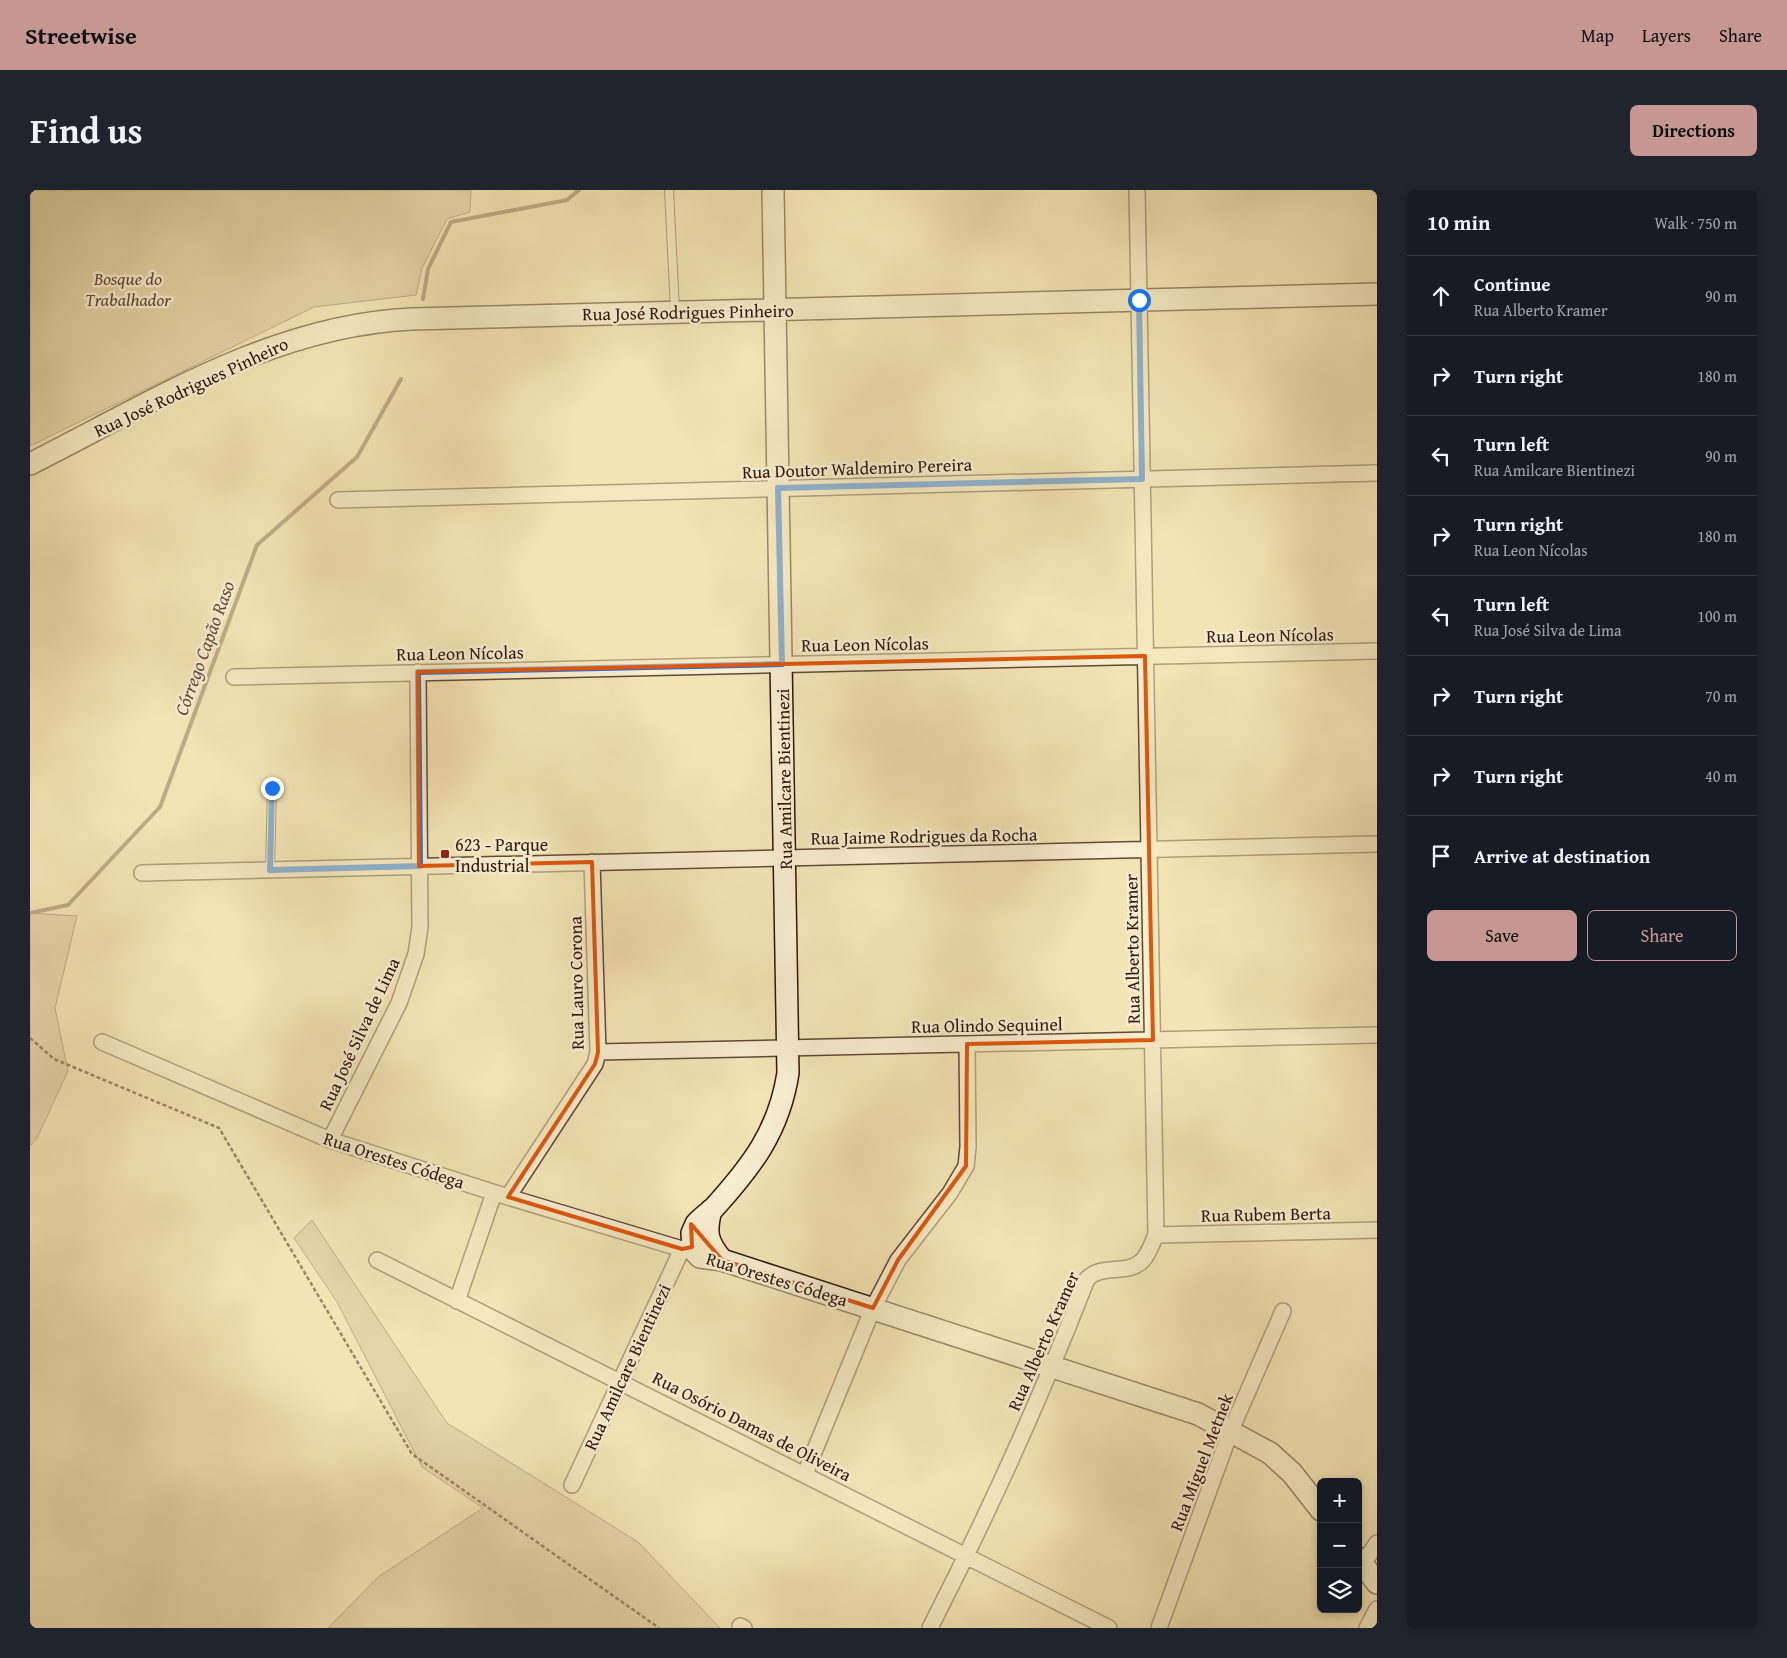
<!DOCTYPE html>
<html lang="en">
<head>
<meta charset="utf-8">
<style>
  :root { --surface:#171b24; --page:#20242c; --text:#f1f3f6; --muted:#9ea1a6; --line:#363941; --accent:#c59692 }
  body { margin:0; font-family:"Gentium Book Plus",serif; background:var(--page); color:var(--text) }
  .controls { position:absolute; right:15px; bottom:15px; display:grid; overflow:hidden; border-radius:8px; box-shadow:0 2px 8px #0003 }
  .controls button { width:45px; height:45px; display:grid; place-items:center; padding:0; border:0; border-bottom:1px solid var(--line); background:var(--surface); color:var(--text); font:25px sans-serif }
  .stop { position:absolute; width:15px; height:15px; margin:-11px; border:4px solid #1a73e8; border-radius:50%; background:#fff }
  .stop.end { background:#1a73e8; border-color:#fff; box-shadow:0 1px 5px #0008 }
  .list { margin:0; padding:0; list-style:none }
  h2 { display:flex; justify-content:space-between; align-items:center; height:65px; margin:0; padding:0 20px; font-size:21px }
  h2 small { font-size:16px; font-weight:400; color:var(--muted) }
  .list li { display:grid; grid-template-columns:32px 1fr auto; gap:15px; align-items:center; box-sizing:border-box; height:80px; padding:0 20px; border-top:1px solid var(--line) }
  .list b { display:block; font-size:19px; white-space:nowrap }
  .list p { margin:0; font-size:16px; white-space:nowrap; color:var(--muted) }
  .list em { font-size:16px; font-style:normal; color:var(--muted) }
  .actions { display:flex; gap:10px; padding:15px 20px }
  .actions a { flex:1; padding:11px 0; border:1px solid var(--accent); border-radius:8px; text-align:center; font-size:18px; color:var(--accent) }
  .actions .main { background:var(--accent); color:#111 }
  .icon { flex:none; width:28px; height:28px; fill:none; stroke:currentColor; stroke-width:2; stroke-linecap:round; stroke-linejoin:round }
  .map { position:relative; flex:none; width:1347px; height:1438px; overflow:hidden; border-radius:8px }
  header { display:flex; align-items:center; gap:30px; box-sizing:border-box; height:70px; padding:0 25px; background:var(--accent); color:#111 }
  header strong { font-size:24px }
  nav { display:flex; gap:28px; margin-inline-start:auto; font-size:18px }
  .intro { display:flex; align-items:center; justify-content:space-between; box-sizing:border-box; height:120px; padding:0 30px }
  h1 { margin:0; font-size:35px }
  .button { padding:12px 22px; border-radius:8px; background:var(--accent); color:#111; font-size:18px; font-weight:700 }
  main { display:flex; gap:30px; padding:0 30px }
  aside { flex:1; background:var(--surface); border-radius:8px; box-shadow:0 2px 8px #0003 }
  .map>svg:first-child { display:block }
  .green { fill:#d2c198; stroke:#826c52 }
  .lines { fill:none; stroke-linecap:round; stroke-linejoin:round }
  .stream { stroke:#7e684f; stroke-width:4 }
  .lane-casing { stroke:#624a36; stroke-width:10 }
  .street-casing { stroke:#624a36; stroke-width:18 }
  .secondary-casing { stroke:#31160c; stroke-width:24 }
  .path { stroke:#31160c; stroke-width:2.5; stroke-dasharray:4 2.5; stroke-linecap:butt }
  .lane { stroke:#f7edcf; stroke-width:8 }
  .street { stroke:#f7edcf; stroke-width:15 }
  .secondary { stroke:#f7edcf; stroke-width:21 }
  .route { stroke:#1a73e8; stroke-width:6 }
  .marked { fill:none; stroke:#df560c; stroke-width:4; stroke-linejoin:round }
  .poi-dot { fill:#8f2418; stroke:#f7edcf; stroke-width:2 }
  .labels { text-anchor:middle; dominant-baseline:central; stroke-width:5; stroke-linejoin:round; paint-order:stroke }
  .park-label { font-size:18px; font-style:italic; fill:#614936; stroke:#f7edcf }
  .street-label { font-size:18px; fill:#31160c; stroke:#f7edcf }
  .poi-label { font-size:18px; fill:#31160c; stroke:#f7edcf; text-anchor:start }
  .water-label { font-size:19px; font-style:italic; fill:#644c39; stroke:#f7edcf }
</style>
</head>
<body>
<header>
<strong>Streetwise</strong>
<nav><a>Map</a><a>Layers</a><a>Share</a></nav>
</header>
<div class="intro"><h1>Find us</h1><a class="button">Directions</a></div>
<main>
<div class="map">
<svg width="1347" height="1438" viewBox="0 0 1347 1438">
  <rect width="100%" height="100%" fill="#f3e4b5"/>
  <filter id="stains"><feTurbulence type="fractalNoise" baseFrequency=".004" numOctaves="4"/><feColorMatrix values="0 0 0 0 .2 0 0 0 0 .09 0 0 0 0 .02 0 0 0 .5 -.17"/></filter>
  <radialGradient id="worn" r=".72"><stop offset=".6" stop-color="#630" stop-opacity="0"/><stop offset="1" stop-color="#630" stop-opacity=".3"/></radialGradient>
  <path class="green" d="M0,0H441L440,22L417,29L392,78L386,105L284,117L0,256Z
    M0,723L47,726L25,818L38,881L7,948L0,956Z
    M282,1030L417,1233L608,1352L690,1438H298L348,1387L453,1318L392,1277L307,1112L264,1048Z"/>
  <g class="lines">
    <path class="stream" d="M393,109L398,79L421,32L537,10L549,0
      M0,723L38,715L130,617L227,355L327,267L371,189"/>
    <defs>
      <path id="lane" d="M639,0L645,120
        M240,680L242,598"/>
      <path id="street" d="M308,310L1347,283
        M204,487L1347,461
        M112,683L1347,654
        M72,852L300,950L478,1007L652,1059L662,1057
        M568,862L1347,845
        M300,950L369,813L386,764L390,737L388,482
        M478,1007L565,874L568,862L562,672
        M1126,1045L1347,1040
        M347,1070L1079,1438
        M427,1111L464,1003
        M775,1284L843,1118L868,1070L920,1003L936,976L938,957L937,854
        M542,1295L652,1059
        M1333,1374L1347,1353
        M710,1436L714,1438
        M900,1438C958,1324 1011,1208 1057,1089C1072,1073 1098,1086 1113,1070C1119,1063 1122,1053 1126,1045L1107,0
        M1129,1438L1201,1240L1253,1121
        M1337,1438L1347,1419"/>
      <path id="secondary" d="M743,0L758,883C749,941 722,976 683,1019C677,1024 671,1028 666,1034L662,1043L663,1060L670,1067L692,1070L1168,1224L1240,1263L1262,1283L1291,1320
        M0,274C121,213 243,135 382,129L1347,104
        M681,1020C675,1043 677,1052 692,1070
        M1328,1368L1347,1393"/>
    </defs>
    <use href="#lane" class="lane-casing"/>
    <use href="#street" class="street-casing"/>
    <use href="#secondary" class="secondary-casing"/>
    <path class="path" d="M0,848L24,869L189,938L382,1264L629,1438"/>
    <use href="#lane" class="lane"/>
    <use href="#street" class="street"/>
    <use href="#secondary" class="secondary"/>
  </g>
  <g class="lines">
    <path class="route" d="M242,598L240,680L390,676L388,482L752,474L748,298L1112,289L1109,110"/>
  </g>
  <path d="M0 0H1347V1438H0ZM1115,466L1123,850L937,854L936,976L868,1070L843,1118L692,1070L661,1034L662,1057L652,1059L478,1007L565,874L568,862L562,672L389,676L388,482Z" fill="#f3e4b5" fill-opacity=".55" fill-rule="evenodd"/>
  <path class="marked" d="M1115,466L1123,850L937,854L936,976L868,1070L843,1118L692,1070L661,1034L662,1057L652,1059L478,1007L565,874L568,862L562,672L389,676L388,482Z"/>
  <rect class="poi-dot" x="410" y="659" width="10" height="10" rx="2.5"/>
  <g class="labels">
    <g class="park-label">
      <text x="98" y="88">Bosque do<tspan x="98" dy="21">Trabalhador</tspan></text>
    </g>
    <g class="street-label">
      <text transform="translate(658 122) rotate(-1)">Rua José Rodrigues Pinheiro</text>
      <text transform="translate(161 197) rotate(-25)">Rua José Rodrigues Pinheiro</text>
      <text transform="translate(827 278) rotate(-2)">Rua Doutor Waldemiro Pereira</text>
      <text transform="translate(1240 445) rotate(-1)">Rua Leon Nícolas</text>
      <text transform="translate(835 454) rotate(-1)">Rua Leon Nícolas</text>
      <text transform="translate(430 463) rotate(-1)">Rua Leon Nícolas</text>
      <text transform="translate(754 589) rotate(-91)">Rua Amilcare Bientinezi</text>
      <text transform="translate(894 646) rotate(-1)">Rua Jaime Rodrigues da Rocha</text>
      <text transform="translate(1102 759) rotate(-91)">Rua Alberto Kramer</text>
      <text transform="translate(546 793) rotate(-91)">Rua Lauro Corona</text>
      <text transform="translate(957 835) rotate(-1)">Rua Olindo Sequinel</text>
      <text transform="translate(329 844) rotate(-65)">Rua José Silva de Lima</text>
      <text transform="translate(364 970) rotate(18)">Rua Orestes Códega</text>
      <text transform="translate(1236 1024) rotate(-1)">Rua Rubem Berta</text>
      <text transform="translate(747 1089) rotate(17)">Rua Orestes Códega</text>
      <text transform="translate(1013 1151) rotate(-66)">Rua Alberto Kramer</text>
      <text transform="translate(597 1177) rotate(-65)">Rua Amilcare Bientinezi</text>
      <text transform="translate(722 1236) rotate(27)">Rua Osório Damas de Oliveira</text>
      <text transform="translate(1171 1272) rotate(-69)">Rua Miguel Metnek</text>
    </g>
    <g class="poi-label">
      <text x="425" y="654">623 - Parque<tspan x="425" dy="21">Industrial</tspan></text>
    </g>
    <g class="water-label">
      <text transform="translate(174 458) rotate(-70)">Córrego Capão Raso</text>
    </g>
  </g>
  <rect width="100%" height="100%" filter="url(#stains)"/>
  <rect width="100%" height="100%" fill="url(#worn)"/>
</svg>
<div class="controls">
<button>+</button>
<button>−</button>
<button><svg class="icon" aria-label="layers" viewBox="0 0 24 24"><path d="M12 4l9 5-9 5-9-5zM3 14l9 5 9-5"/></svg></button>
</div>
<div class="stop" style="left:1109px;top:110px"></div>
<div class="stop end" style="left:242px;top:598px"></div>
</div>
<aside>
<h2>10 min<small>Walk · 750 m</small></h2>
<ul class="list">
<li><svg class="icon" aria-label="ahead" viewBox="0 0 24 24"><path d="M12 20V5M6 11l6-6 6 6"/></svg><div><b>Continue</b><p>Rua Alberto Kramer</p></div><em>90 m</em></li>
<li><svg class="icon" aria-label="right" viewBox="0 0 24 24"><path d="M7 20v-9h11M14 6l5 5-5 5"/></svg><div><b>Turn right</b></div><em>180 m</em></li>
<li><svg class="icon" aria-label="left" viewBox="0 0 24 24"><path d="M17 20v-9H6M10 6l-5 5 5 5"/></svg><div><b>Turn left</b><p>Rua Amilcare Bientinezi</p></div><em>90 m</em></li>
<li><svg class="icon" aria-label="right" viewBox="0 0 24 24"><path d="M7 20v-9h11M14 6l5 5-5 5"/></svg><div><b>Turn right</b><p>Rua Leon Nícolas</p></div><em>180 m</em></li>
<li><svg class="icon" aria-label="left" viewBox="0 0 24 24"><path d="M17 20v-9H6M10 6l-5 5 5 5"/></svg><div><b>Turn left</b><p>Rua José Silva de Lima</p></div><em>100 m</em></li>
<li><svg class="icon" aria-label="right" viewBox="0 0 24 24"><path d="M7 20v-9h11M14 6l5 5-5 5"/></svg><div><b>Turn right</b></div><em>70 m</em></li>
<li><svg class="icon" aria-label="right" viewBox="0 0 24 24"><path d="M7 20v-9h11M14 6l5 5-5 5"/></svg><div><b>Turn right</b></div><em>40 m</em></li>
<li><svg class="icon" aria-label="arrive" viewBox="0 0 24 24"><path d="M6 21V4h12l-3 4 3 4H6"/></svg><div><b>Arrive at destination</b></div></li>
</ul>
<div class="actions"><a class="main">Save</a><a>Share</a></div>
</aside>
</main>
</body>
</html>
